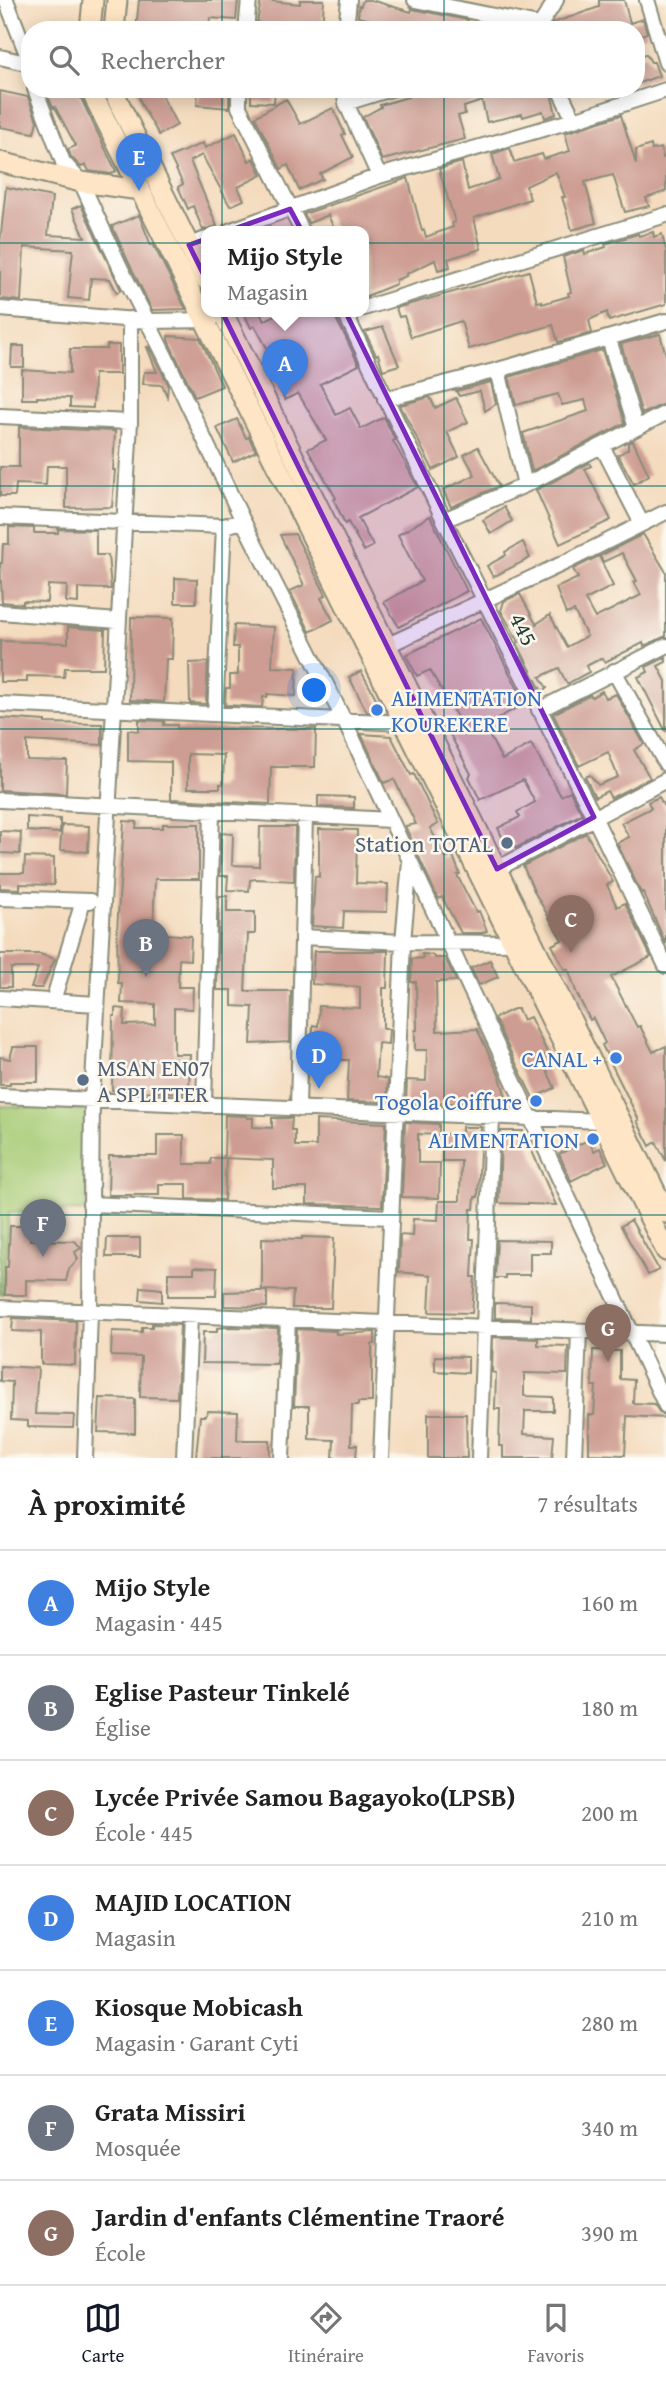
<!DOCTYPE html>
<html lang="fr">
<head>
<meta charset="utf-8">
<style>
  :root { --surface:#fff; --page:#f6f6f6; --text:#222; --muted:#767676; --line:#e0e0e0; --accent:#111827 }
  body { margin:0; font-family:"Gentium Book Plus",serif; background:var(--page); color:var(--text) }
  .you { position:absolute; left:315px; top:691px; width:24px; height:24px; margin:-18px; border:5px solid #fff; border-radius:50%; background:#1a73e8; box-shadow:0 0 0 10px #1a73e833 }
  .badge { display:grid; place-items:center; width:46px; height:46px; border-radius:50%; background:var(--accent); color:#fff; font-size:23px; font-weight:700 }
  .pin { position:absolute; translate:-50% -58px; filter:drop-shadow(0 2px 4px #0008) }
  .pin::after { content:''; position:absolute; top:37px; width:24px; height:21px; background:inherit; clip-path:polygon(0 0,100% 0,50% 100%) }
  .popup { position:absolute; left:201px; top:226px; width:168px; height:91px; box-sizing:border-box; display:grid; place-content:center; border-radius:14px; background:var(--surface); filter:drop-shadow(0 2px 5px #0005); font-size:23px; white-space:nowrap; color:var(--muted) }
  .popup b { font-size:26px; color:var(--text) }
  .popup::after { content:''; position:absolute; left:50%; top:100%; margin-left:-14px; border:14px solid transparent; border-top-color:var(--surface) }
  .list { margin:0; padding:0; list-style:none }
  h2 { display:flex; justify-content:space-between; align-items:center; height:91px; margin:0; padding:0 28px; font-size:30px }
  h2 small { font-size:23px; font-weight:400; color:var(--muted) }
  .list li { display:grid; grid-template-columns:46px 1fr auto; gap:21px; align-items:center; box-sizing:border-box; height:105px; padding:0 28px; border-top:2px solid var(--line) }
  .list b { display:block; font-size:26px; white-space:nowrap }
  .list p { margin:0; font-size:23px; white-space:nowrap; color:var(--muted) }
  .list em { font-size:23px; font-style:normal; color:var(--muted) }
  .icon { flex:none; width:38px; height:38px; fill:none; stroke:currentColor; stroke-width:2; stroke-linecap:round; stroke-linejoin:round }
  .map { position:relative; flex:none; width:666px; height:1458px; overflow:hidden }
  .search { position:absolute; background:var(--surface); box-shadow:0 4px 18px #0003; left:21px; right:21px; top:21px; height:77px; display:flex; align-items:center; gap:18px; box-sizing:border-box; padding:0 24px; border-radius:28px; color:var(--muted); font-size:26px }
  .sheet { height:826px; background:var(--surface) }
  nav { display:flex; justify-content:space-around; align-items:center; box-sizing:border-box; height:98px; border-top:2px solid var(--line); background:var(--surface); font-size:19px; color:var(--muted) }
  nav a { display:grid; justify-items:center; gap:4px }
  nav .on { color:var(--accent) }
  .map>svg:first-child { display:block }
  .green { fill:#a5ca73; stroke:#628454; stroke-width:2 }
  .building { fill:#cd9c92; fill-rule:evenodd }
  .lines { fill:none; stroke-linecap:round; stroke-linejoin:round }
  .street-casing { stroke:#8a8c79; stroke-width:18 }
  .secondary-casing { stroke:#8a8c79; stroke-width:23 }
  .street { stroke:#fff; stroke-width:14 }
  .secondary { stroke:#fee5c5; stroke-width:19 }
  .marked { fill:#7b2cbf; fill-opacity:0.2; stroke:#7b2cbf; stroke-width:5; stroke-linejoin:round }
  .grid { fill:none; stroke:#0f766e; stroke-width:2; stroke-opacity:0.55 }
  .shop-dot { fill:#3f7fe0; stroke:#fbf7ec; stroke-width:2.5 }
  .service-dot { fill:#5c6f8a; stroke:#fbf7ec; stroke-width:2.5 }
  .labels { text-anchor:middle; dominant-baseline:central; stroke-width:5; stroke-linejoin:round; paint-order:stroke }
  .street-label { font-size:23px; fill:#1f3d34; stroke:#fbf7ec }
  .shop-label { font-size:23px; fill:#366cbe; stroke:#fbf7ec; text-anchor:end }
  .service-label { font-size:23px; fill:#4e5e75; stroke:#fbf7ec; text-anchor:end }
</style>
</head>
<body>
<div class="map">
<svg width="666" height="1458" viewBox="0 0 666 1458">
  <rect width="100%" height="100%" fill="#fbf7ec"/>
  <filter id="ink" filterUnits="userSpaceOnUse"><feTurbulence type="fractalNoise" baseFrequency=".0143" numOctaves="2"/><feDisplacementMap in="SourceGraphic" scale="14" xChannelSelector="R" yChannelSelector="G"/><feConvolveMatrix kernelMatrix="1 2 1 2 8 2 1 2 1" color-interpolation-filters="sRGB"/></filter>
  <filter id="wash" filterUnits="userSpaceOnUse"><feTurbulence type="fractalNoise" baseFrequency=".00686" numOctaves="4" result="noise"/><feDisplacementMap in="SourceGraphic" scale="28" xChannelSelector="R" yChannelSelector="G"/><feGaussianBlur stdDeviation="1.57" result="paint"/><feColorMatrix in="noise" values="0 0 0 0 0 0 0 0 0 0 0 0 0 0 0 0 0 1.4 0 .05"/><feComposite in="paint" operator="in"/></filter>
  <g filter="url(#wash)">
    <rect width="100%" height="100%" fill="#f4dbbe"/>
    <path class="green" d="M0,1106L89,1110L86,1211L9,1213L3,1294H0Z"/>
    <g id="blocks">
      <path class="building" d="M139,0H238L236,20L210,18L209,30H136Z
        M261,0L300,4V0H324L322,30H294V26L257,23Z
        M363,0H371L411,12L412,9L468,20L467,30H399L400,26L358,17L359,6H361Z
        M599,0H624L630,23L643,19L647,33L636,37V30H549L553,23L599,7Z
        M646,54L651,62H654L659,76L636,84V57Z
        M45,89L77,90L116,171L111,174L89,171L86,165L81,167L71,157L68,149L76,146L55,107L53,108Z
        M137,89H158L177,125L159,135L141,104Z
        M198,89H229V108L197,105Z
        M251,89H275L274,103L251,102Z
        M406,89H550L556,114L545,118L543,111L523,117L522,114L487,122L482,101L464,107L465,114L458,116L465,139L382,160L363,117L381,107L380,105L408,97Z
        M0,91L28,97L37,121L34,133L0,127Z
        M286,99L300,124L333,108L345,134L342,135L353,157L320,174L323,179L299,190L288,165L281,169L255,117Z
        M621,115L636,164V150L651,145L652,150L661,148L663,158L666,157V191L646,198L649,206L625,212L613,175L585,182L596,223L572,230L562,197H565L556,172L526,186L530,199L474,218L481,249L448,259L450,267L438,270L435,260L406,274V276L396,280V284L364,297V231H335L328,215L309,223L304,214L408,178L422,231L424,230L426,237L453,227L452,223L455,222L439,169L462,162L468,190L499,179L492,154L510,148L514,162L542,154L544,159L570,151L565,133Z
        M236,133L249,161L254,158L262,175L238,187L244,200L230,206L202,155L190,161L217,226L203,230L193,206L188,209L178,187L183,184L170,157L203,143L205,148Z
        M6,187L52,197L48,235L85,237L72,209L81,205L121,290L117,293L110,279L91,278L89,300L68,298L73,250L24,247L21,301L0,299V243Z
        M139,215L151,245L153,244L186,309L152,310L129,263L112,226Z
        M653,232L654,237L662,234L666,251V304L609,321L607,312L589,320L592,333L558,342L553,325L469,349L461,321L411,337L404,316L399,317L396,308L529,271L537,302L542,301V304L569,296L568,293L571,292L563,257L584,250L585,254L606,247L605,244L638,234L639,236Z
        M243,311H259L264,321L282,311H332L346,338L359,365L320,384L336,415L350,408L361,429L384,417L395,440L393,441L418,487L358,518L373,546L364,551L348,522L345,524L334,500L336,498L308,449L326,440L298,393L285,400L267,362L273,359L255,326L251,328Z
        M383,327L399,365L383,370L378,354L376,355L365,332Z
        M660,334L666,355V403L642,414L621,344Z
        M168,336L200,338L222,386L195,397L168,340Z
        M107,345H119V374H94L93,408L70,407V398L37,397V399H22V370L70,373V349H107Z
        M12,346H24V367H11Z
        M147,347H149L168,384L167,396L162,385L143,384L144,372H157Z
        M602,350L625,423L532,471L523,433L588,411L585,400L562,405L558,394L516,405L509,377Z
        M491,382L496,404L485,411L480,391L459,396L456,391Z
        M430,397L435,408L456,398L468,422L447,432L459,457L433,470L400,405Z
        M237,419L246,438L249,437L256,451L233,462L217,428Z
        M19,427L115,431L113,470H115L112,507L66,508V466H47L46,485L16,484L15,496H0V467H19Z
        M633,441L649,475L634,484L618,455L628,449V443Z
        M478,447L499,486L451,507L443,490L475,475L464,455Z
        M589,463L591,466L585,469L611,520L560,544L536,490Z
        M504,507L512,521L491,534L483,520Z
        M430,516L467,591L399,627L384,602L422,581L398,535Z
        M9,527L34,528V533H58V529L96,530V555H108L111,589L78,588V603L66,602L67,586L48,585L47,602L23,601V604L2,602L0,563H2L3,544H9Z
        M295,534L326,595L321,598L333,620L310,632L290,591L304,585L280,535Z
        M643,534L666,572V636L644,646L643,643L605,662L602,658L586,666L589,672L567,684L559,668L540,677L547,688L542,692L517,643L519,642L501,611L504,601L520,594L536,624L550,615L567,647L587,636L574,611L566,614L556,588L578,578L573,569L599,556L613,586L585,600L595,618L641,595L634,582L637,581L622,553L603,562L600,556Z
        M523,542L530,558L493,577L487,566L506,555L505,552Z
        M175,578L197,579L196,603H175Z
        M131,617L173,618L172,659H166L164,702L130,700Z
        M481,618L524,701L522,703L523,704L487,725L491,733L489,735L502,760L531,744L561,796L570,791L582,814L516,848L509,837L504,841L498,828L520,817L517,812L535,802L523,780L480,800L469,777L471,774L445,725L458,719L430,670L417,676L406,655Z
        M234,625L274,627L272,667L297,668L296,696L267,694V697H263L262,707L225,705L226,688H230V675H238V647H233Z
        M68,627L105,630L104,668H65L64,677L27,676V682H0V641L68,643Z
        M666,657V662L658,666L666,681V732L638,677L648,672L646,667Z
        M208,662L206,704L190,703L189,663Z
        M361,671L382,709L376,712H367L349,677Z
        M602,691L606,698L616,694L644,744L634,750L650,778L611,798L607,791L595,797L585,777L590,775L598,785L618,777L608,752L579,766L553,714L590,695L592,697Z
        M0,718L45,721V723L102,724V745L27,741V760L67,761L66,794L0,790Z
        M139,720L164,721V725H177V728L316,729L315,767H271L270,804L171,799V762L128,761V730L139,731ZM188,754L224,755L223,784H220V788H188Z
        M361,734L391,736L411,775L414,774L438,824L430,828L446,858L453,856L460,874L457,875L476,912L479,911L487,931L482,933H461L442,897L438,899L405,826L416,824L394,779L384,783Z
        M318,796L354,797V808L318,807Z
        M659,797L666,811V944L643,892L641,893L617,843L629,837L621,823L651,808L648,802Z
        M27,817L60,819V833L27,831Z
        M124,821L137,822L136,828H163V824H199V879H155L153,933L191,936L190,960L179,959L178,987H193L192,1009L174,1008V1054H190L189,1093L112,1090L113,1016H115V1008L125,1009L124,1025L155,1024V1004L121,1003L122,983H118L117,931Z
        M62,825L89,826L88,852L60,850Z
        M260,827H295L294,881L256,879L250,880L249,891L227,890L228,876H220L221,833L233,834L232,865L259,866Z
        M319,829L357,830L356,883L388,884L387,912L344,911L343,928L312,926L315,876L319,877Z
        M0,831L21,832L20,854L0,853Z
        M586,833L613,882L607,885L617,907L625,903L651,957L611,977L637,1027L640,1026L653,1052L666,1046V1161L656,1142L650,1146L637,1121L639,1120L602,1045L605,1043L593,1018L590,1020L577,994L568,968L565,970L552,945L562,940L535,893L523,866Z
        M25,857L54,858V885L20,884V889L0,888V873H24Z
        M219,896H227V912H255V934H248L245,991H291L290,1042L251,1044L253,1007L232,1006V990H217Z
        M314,951H388L387,988H383V1029H389L388,1044L378,1043L376,1077L388,1079L387,1102L347,1101L349,1060H312L313,1025L318,1026L319,1006L360,1008V987L312,984Z
        M0,954H40L55,959L42,988H31L38,968H11V987H0Z
        M422,954L433,955L434,958H445L456,981L436,982L437,1031L477,1029L500,1077L508,1104L501,1107L441,1102V1105L406,1103L407,1080L426,1081L427,1050H415V1030H417L416,982H411L412,959L423,958Z
        M490,960L498,977L479,985L471,968Z
        M514,1009H518L523,1020L530,1017L548,1054L541,1057L555,1088L533,1098L494,1018Z
        M13,1047H38V1082H10V1085H0V1057L10,1059Z
        M225,1115L247,1116V1118H253V1127L272,1128V1118H292L291,1130H295V1146H316V1120L386,1123L382,1206L307,1204V1188H273V1160L224,1158Z
        M405,1122L439,1124V1135L418,1134V1163H440L439,1198L402,1197Z
        M462,1127H481L478,1197H475L474,1209H471L470,1239H474L472,1277H475L472,1313L429,1312L431,1275L399,1272L400,1235L412,1236L413,1219L438,1220L439,1201H459L460,1200L461,1161H442V1134H462Z
        M501,1131H523L556,1205L499,1203Z
        M157,1135H184V1164H210L211,1158H226L224,1200L187,1199V1184H159V1195H108L109,1156H157Z
        M588,1140L594,1151L600,1148L607,1163L571,1181L559,1154Z
        M631,1220L659,1270L648,1275L621,1226Z
        M10,1226H30V1240L75,1241L81,1248L75,1252L78,1259L69,1269L66,1281L26,1280V1295H5V1267H8Z
        M302,1237L334,1238L331,1308H292L293,1291L262,1290V1238L302,1239Z
        M107,1238H140V1257H106Z
        M497,1240L551,1241V1253H530V1275H505V1278H495Z
        M194,1267L217,1268L216,1296H168V1273H194Z
        M141,1287L162,1289V1302L140,1300Z
        M255,1291H267V1307L224,1306V1292Z
        M495,1303L531,1304V1319L495,1318Z
        M13,1318L76,1321L75,1365L41,1364V1332L12,1331Z
        M152,1324L180,1325L177,1398L140,1397L141,1357L111,1356L112,1331L142,1332V1327H152Z
        M228,1327L278,1328L276,1364L202,1363L203,1332H217V1328Z
        M297,1329L336,1331V1334L375,1332V1344H372V1402H358V1405H352L351,1445H357L356,1458H333L334,1440L309,1439V1406H294Z
        M493,1337L538,1339V1345L568,1346L567,1374L524,1373V1396L553,1397V1411H525L524,1434L554,1436L552,1458H503V1446H499L500,1409H495L496,1373L492,1372Z
        M593,1350L620,1351V1379L634,1380L633,1403L654,1404L660,1413L666,1416V1418L627,1416L625,1455L589,1454V1415H594L596,1386H592Z
        M435,1356L468,1357V1373L435,1371Z
        M0,1366L38,1368L35,1414L74,1415L73,1428L28,1427V1421L11,1420L12,1382L0,1381Z
        M100,1398L135,1399V1433L98,1432Z
        M207,1411L238,1412L237,1440H270V1458H196L200,1416H206Z
        M428,1414H466L467,1458H428Z"/>
    </g>
  </g>
  <g filter="url(#ink)">
    <use href="#blocks" fill-opacity="0" stroke="#8a8c79" stroke-width="2"/>
    <g class="lines">
      <defs>
        <path id="street" d="M6,0L30,62
          M415,0L539,25
          M647,0L666,63
          M246,30L249,0
          M346,30L349,0
          M537,30L556,0
          M0,57L30,64
          M35,89L63,162L81,182L120,267L166,358L243,521L344,720L666,1406
          M239,89V107L302,231
          M344,89L346,103L379,176
          M559,89L574,120
          M346,103L391,89
          M229,231L379,176L574,120L666,90
          M189,245L206,239
          M364,308L666,215
          M0,309L148,321L211,320
          M344,311L444,520L594,817L666,966
          M609,339L636,428
          M498,370L525,485
          M385,399L498,370L666,321
          M0,416L130,422
          M602,446L642,524
          M0,517L224,526L243,521
          M444,520L525,485L666,413
          M0,612L118,621
          M386,646L564,563L666,512
          M614,671L666,764
          M0,704L404,723
          M539,710L666,646
          M215,714L224,526
          M0,800L391,820
          M497,869L666,780
          M0,898L90,901
          M302,937L403,942L515,943
          M0,998L97,1004
          M53,1001L83,901
          M0,1096L601,1121
          M204,1105L212,811
          M298,1109L305,816
          M90,1204L391,1217
          M0,1308L666,1334
          M85,1458L90,1312L92,1100L130,422V319
          M184,1458L190,1316
          M282,1458L288,1319
          M381,1458L403,942L410,861
          M479,1458L492,1117
          M574,1458L579,1331"/>
        <path id="secondary" d="M90,30L93,0
          M114,30L117,0
          M90,89L666,1251
          M114,89L118,101L206,280
          M0,162L81,182L140,190
          M222,311L666,1213"/>
      </defs>
      <use href="#street" class="street-casing"/>
      <use href="#secondary" class="secondary-casing"/>
      <use href="#street" class="street"/>
      <use href="#secondary" class="secondary"/>
    </g>
  </g>
  <path class="marked" d="M290,209L346,313L594,817L497,869L189,245Z"/>
  <path class="grid" d="M222,0V30M444,0V30M222,89V1458M444,89V1458M0,243H666M0,486H666M0,729H666M0,972H666M0,1215H666"/>
  <g class="shop-dot">
    <circle cx="377" cy="710" r="7"/>
    <circle cx="616" cy="1058" r="7"/>
    <circle cx="536" cy="1101" r="7"/>
    <circle cx="593" cy="1139" r="7"/>
  </g>
  <g class="service-dot">
    <circle cx="507" cy="843" r="7"/>
    <circle cx="83" cy="1080" r="7"/>
  </g>
  <g class="labels">
    <g class="street-label">
      <text transform="translate(524 629) rotate(63)">445</text>
    </g>
    <g class="shop-label">
      <text x="391" y="697" text-anchor="start">ALIMENTATION<tspan x="391" dy="26">KOUREKERE</tspan></text>
      <text x="602" y="1058">CANAL +</text>
      <text x="522" y="1101">Togola Coiffure</text>
      <text x="579" y="1139">ALIMENTATION</text>
    </g>
    <g class="service-label">
      <text x="493" y="843">Station TOTAL</text>
      <text x="97" y="1067" text-anchor="start">MSAN EN07<tspan x="97" dy="26">A SPLITTER</tspan></text>
    </g>
  </g>
</svg>
<div class="you"></div>
<div class="pin badge" style="left:285px;top:397px;background:#3f7fe0">A</div>
<div class="popup"><b>Mijo Style</b>Magasin</div>
<div class="pin badge" style="left:146px;top:977px;background:#6b7280">B</div>
<div class="pin badge" style="left:571px;top:953px;background:#8d6e63">C</div>
<div class="pin badge" style="left:319px;top:1089px;background:#3f7fe0">D</div>
<div class="pin badge" style="left:139px;top:191px;background:#3f7fe0">E</div>
<div class="pin badge" style="left:43px;top:1257px;background:#6b7280">F</div>
<div class="pin badge" style="left:608px;top:1362px;background:#8d6e63">G</div>
<div class="search"><svg class="icon" aria-label="search" viewBox="0 0 24 24"><circle cx="10" cy="10" r="6"/><path d="M15 15l6 6"/></svg>Rechercher</div>
</div>
<section class="sheet">
<h2>À proximité<small>7 résultats</small></h2>
<ul class="list">
<li><span class="badge" style="background:#3f7fe0">A</span><div><b>Mijo Style</b><p>Magasin · 445</p></div><em>160 m</em></li>
<li><span class="badge" style="background:#6b7280">B</span><div><b>Eglise Pasteur Tinkelé</b><p>Église</p></div><em>180 m</em></li>
<li><span class="badge" style="background:#8d6e63">C</span><div><b>Lycée Privée Samou Bagayoko(LPSB)</b><p>École · 445</p></div><em>200 m</em></li>
<li><span class="badge" style="background:#3f7fe0">D</span><div><b>MAJID LOCATION</b><p>Magasin</p></div><em>210 m</em></li>
<li><span class="badge" style="background:#3f7fe0">E</span><div><b>Kiosque Mobicash</b><p>Magasin · Garant Cyti</p></div><em>280 m</em></li>
<li><span class="badge" style="background:#6b7280">F</span><div><b>Grata Missiri</b><p>Mosquée</p></div><em>340 m</em></li>
<li><span class="badge" style="background:#8d6e63">G</span><div><b>Jardin d'enfants Clémentine Traoré</b><p>École</p></div><em>390 m</em></li>
</ul>
</section>
<nav>
<a class="on"><svg class="icon" aria-label="map" viewBox="0 0 24 24"><path d="M3 6l6-2 6 2 6-2v14l-6 2-6-2-6 2zM9 4v14M15 6v14"/></svg>Carte</a>
<a><svg class="icon" aria-label="directions" viewBox="0 0 24 24"><path d="M12 3l9 9-9 9-9-9zM9 14v-3h6M13 9l2 2-2 2"/></svg>Itinéraire</a>
<a><svg class="icon" aria-label="saved" viewBox="0 0 24 24"><path d="M7 4h10v16l-5-4-5 4z"/></svg>Favoris</a>
</nav>
</body>
</html>
